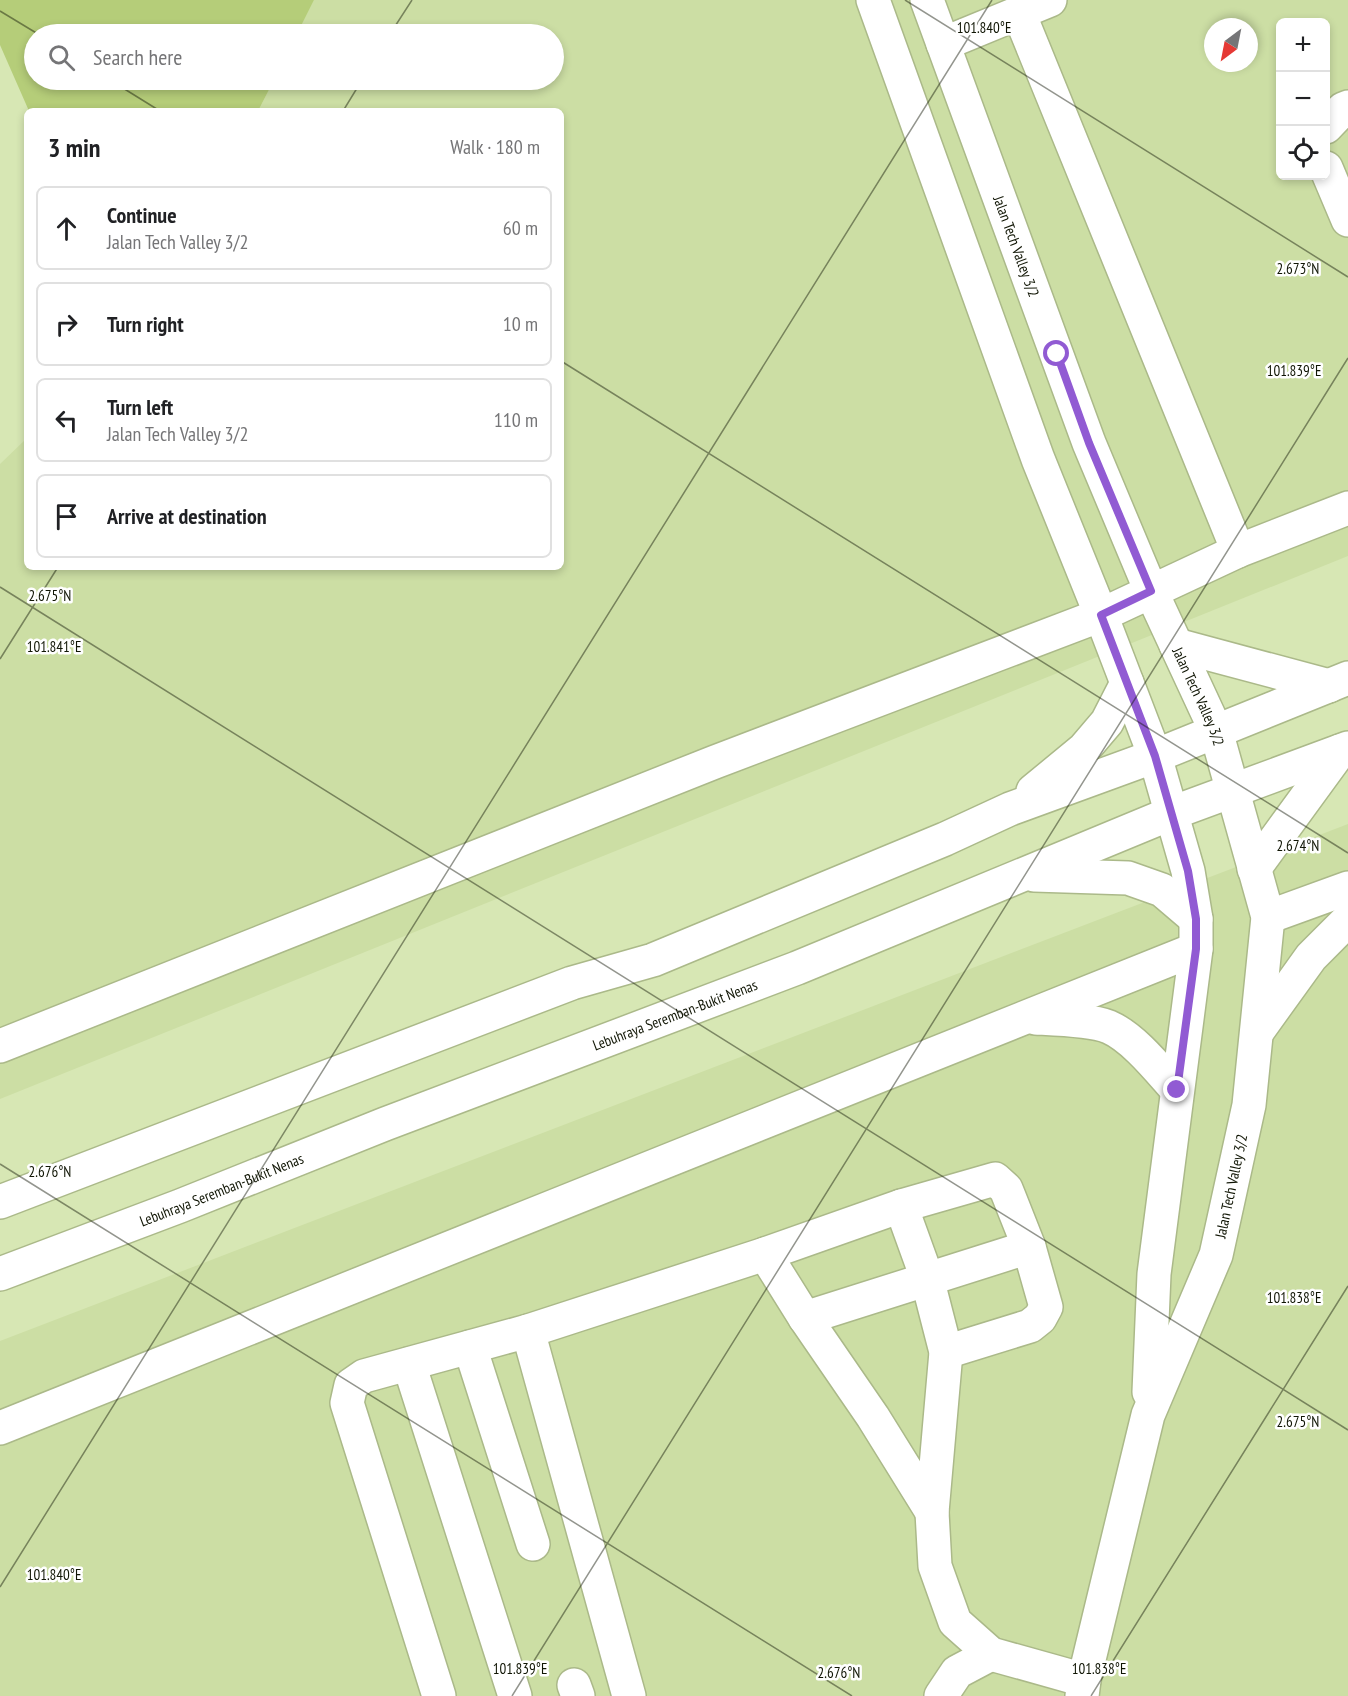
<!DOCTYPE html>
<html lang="en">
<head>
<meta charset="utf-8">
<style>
  :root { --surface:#fff; --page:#f2f2f2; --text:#202124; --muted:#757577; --line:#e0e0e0 }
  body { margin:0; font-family:"PT Sans Narrow",sans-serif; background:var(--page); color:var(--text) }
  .controls { position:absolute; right:18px; top:18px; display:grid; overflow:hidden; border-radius:9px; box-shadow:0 3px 9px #0003 }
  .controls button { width:54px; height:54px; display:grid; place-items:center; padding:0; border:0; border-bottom:2px solid var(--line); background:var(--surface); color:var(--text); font:30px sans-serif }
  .compass { position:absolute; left:1204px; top:18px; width:54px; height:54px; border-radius:50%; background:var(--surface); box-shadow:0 3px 9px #0003; rotate:212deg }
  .stop { position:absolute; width:18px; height:18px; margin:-14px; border:4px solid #915bd3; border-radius:50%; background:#fff }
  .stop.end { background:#915bd3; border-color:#fff; box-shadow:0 2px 6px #0008 }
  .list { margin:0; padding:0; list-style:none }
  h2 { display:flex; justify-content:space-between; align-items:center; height:78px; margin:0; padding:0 24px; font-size:26px }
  h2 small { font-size:20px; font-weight:400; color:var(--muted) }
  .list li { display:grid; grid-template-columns:39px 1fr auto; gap:18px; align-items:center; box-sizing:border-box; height:84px; margin:0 12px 12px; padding:0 12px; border:2px solid var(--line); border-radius:9px }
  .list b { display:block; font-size:22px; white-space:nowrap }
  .list p { margin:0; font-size:20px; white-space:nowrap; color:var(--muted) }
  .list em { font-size:20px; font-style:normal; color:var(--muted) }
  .icon { flex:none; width:33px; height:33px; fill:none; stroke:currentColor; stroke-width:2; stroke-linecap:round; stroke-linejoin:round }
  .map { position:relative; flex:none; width:1348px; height:1696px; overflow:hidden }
  .search { position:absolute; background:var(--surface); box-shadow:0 3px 9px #0003; left:24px; top:24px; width:540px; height:66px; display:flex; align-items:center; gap:15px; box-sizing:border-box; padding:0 21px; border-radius:33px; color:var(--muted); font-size:22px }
  .panel { position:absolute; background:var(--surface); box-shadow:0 3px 9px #0003; left:24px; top:108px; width:540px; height:462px; border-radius:9px }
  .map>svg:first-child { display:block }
  .built { fill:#ccdea4; fill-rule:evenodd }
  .green { fill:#b5cd79 }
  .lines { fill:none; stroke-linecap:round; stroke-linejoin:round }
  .minor-casing { stroke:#abb989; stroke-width:36 }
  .highway-casing { stroke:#abb989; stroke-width:36 }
  .minor { stroke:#fff; stroke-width:33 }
  .highway { stroke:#fff; stroke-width:33 }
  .route { stroke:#915bd3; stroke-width:8 }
  .ticks { fill:none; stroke:#101504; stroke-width:1.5; stroke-opacity:0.45 }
  .labels { text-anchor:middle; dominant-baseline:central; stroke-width:5; stroke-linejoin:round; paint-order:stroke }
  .street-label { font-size:15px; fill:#101504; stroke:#fff }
  .ticks-label { font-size:15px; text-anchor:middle; fill:#101504; stroke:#fff; stroke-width:5; stroke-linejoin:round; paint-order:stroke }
</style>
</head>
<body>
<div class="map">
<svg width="1348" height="1696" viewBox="0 0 1348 1696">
  <rect width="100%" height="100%" fill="#d7e7b4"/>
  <path class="built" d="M314,0H1348V556L0,1099V464L27,438V567H561V111H258L274,80H554V34H297ZM1280,22H1326V176H1280ZM1213,27H1249V63H1213Z
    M1348,824V1696H0V1341Z"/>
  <path class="green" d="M0,0H314L297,34H34V80H274L258,111H29L0,45Z"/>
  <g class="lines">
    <defs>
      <g id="minor">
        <path d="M873,0L1038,459L1101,615L1155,756L1188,871L1196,919V949L1154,1274L1149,1392"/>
        <path id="s1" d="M927,0L1089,443L1151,591L1216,731L1268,917L1249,1105L1216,1255L1148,1415L1084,1680L1082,1696"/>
        <path d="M1019,13L1238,551"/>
        <path d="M943,44L1050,0"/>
        <path d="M1326,127L1343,109L1348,107"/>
        <path d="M1326,168L1348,220"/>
        <path d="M1268,917L1348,888"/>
        <path d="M1035,1018C1053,1019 1092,1020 1109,1027C1134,1038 1159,1070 1177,1090"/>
        <path d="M1257,1032L1311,957L1348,920"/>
        <path d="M0,1046L715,762L1101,615L1238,551L1348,508"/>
        <path d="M901,1206L995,1179L1006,1189L1010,1199L1029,1247L1046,1307L1040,1318L1030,1326L946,1352"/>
        <path d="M765,1254L901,1206L927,1278L946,1352L932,1512L935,1566L955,1622L991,1654L1084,1680"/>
        <path d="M805,1318L1029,1247"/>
        <path d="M528,1331L629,1696"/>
        <path d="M470,1347L533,1544"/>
        <path d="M409,1364L515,1696"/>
        <path d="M0,1428L1196,949"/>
        <path d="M574,1685L578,1696"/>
        <path d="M439,1696L347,1403L351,1385L364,1376L528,1331L765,1254L805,1318L873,1417L932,1512"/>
        <path d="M941,1696L957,1672L991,1654"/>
      </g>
      <g id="highway">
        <path d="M1176,645L1329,686"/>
        <path d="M1033,791L1084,749L1107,722L1127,683"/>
        <path d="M1254,869L1340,751"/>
        <path d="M1034,875L1128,878L1162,890L1196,919"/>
        <path d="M0,1202L572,983L653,960L945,839L1010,809L1155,756L1348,678"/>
        <path id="s2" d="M0,1274L180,1206L385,1124L797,968L1172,813L1348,748"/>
      </g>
    </defs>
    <use href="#minor" class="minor-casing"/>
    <use href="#highway" class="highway-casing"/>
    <use href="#minor" class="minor"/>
    <use href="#highway" class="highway"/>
  </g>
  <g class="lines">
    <path class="route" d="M1057,354L1089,443L1151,591L1101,615L1155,756L1188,871L1196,919V949L1177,1090"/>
  </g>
  <path class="ticks" d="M905,0L1348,277M0,11L38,34M390,34L412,0M110,80L160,111M343,111L362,80M561,361L1348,853M0,587L1348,1430M0,659L58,567M0,1164L852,1696M0,1587L992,0M512,1696L1348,358M1091,1696L1348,1286"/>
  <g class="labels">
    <g class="street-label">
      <text stroke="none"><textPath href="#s1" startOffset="262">Jalan Tech Valley 3/2</textPath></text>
      <text stroke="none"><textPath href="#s1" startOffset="748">Jalan Tech Valley 3/2</textPath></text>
      <text stroke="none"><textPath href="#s2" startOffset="723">Lebuhraya Seremban-Bukit Nenas</textPath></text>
      <text transform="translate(1231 1186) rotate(-78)">Jalan Tech Valley 3/2</text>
      <text stroke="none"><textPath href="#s2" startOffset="237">Lebuhraya Seremban-Bukit Nenas</textPath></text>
    </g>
  </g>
  <g class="ticks-label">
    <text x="984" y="33">101.840°E</text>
    <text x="1298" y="274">2.673°N</text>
    <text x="1294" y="376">101.839°E</text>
    <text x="50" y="601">2.675°N</text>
    <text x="54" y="652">101.841°E</text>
    <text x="1298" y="851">2.674°N</text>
    <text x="50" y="1177">2.676°N</text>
    <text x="1294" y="1303">101.838°E</text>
    <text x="1298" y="1427">2.675°N</text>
    <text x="54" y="1580">101.840°E</text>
    <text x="520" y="1674">101.839°E</text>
    <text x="1099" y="1674">101.838°E</text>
    <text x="839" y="1678">2.676°N</text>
  </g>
</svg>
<div class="controls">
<button>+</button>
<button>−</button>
<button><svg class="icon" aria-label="locate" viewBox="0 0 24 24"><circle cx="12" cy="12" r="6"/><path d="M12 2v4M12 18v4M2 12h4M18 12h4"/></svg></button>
</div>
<svg class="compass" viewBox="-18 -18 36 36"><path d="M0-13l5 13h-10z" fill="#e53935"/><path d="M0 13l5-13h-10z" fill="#757577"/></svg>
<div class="stop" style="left:1057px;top:354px"></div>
<div class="stop end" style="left:1177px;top:1090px"></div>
<div class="search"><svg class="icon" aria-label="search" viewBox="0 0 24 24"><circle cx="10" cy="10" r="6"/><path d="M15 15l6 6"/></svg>Search here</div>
<section class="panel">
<h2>3 min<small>Walk · 180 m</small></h2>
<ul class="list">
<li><svg class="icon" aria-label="ahead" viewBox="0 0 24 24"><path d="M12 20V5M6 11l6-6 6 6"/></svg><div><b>Continue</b><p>Jalan Tech Valley 3/2</p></div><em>60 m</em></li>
<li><svg class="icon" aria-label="right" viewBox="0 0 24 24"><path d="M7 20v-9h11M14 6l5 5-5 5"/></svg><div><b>Turn right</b></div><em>10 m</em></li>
<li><svg class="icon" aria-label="left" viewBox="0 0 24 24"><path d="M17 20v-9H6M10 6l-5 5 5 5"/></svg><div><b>Turn left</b><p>Jalan Tech Valley 3/2</p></div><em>110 m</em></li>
<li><svg class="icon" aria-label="arrive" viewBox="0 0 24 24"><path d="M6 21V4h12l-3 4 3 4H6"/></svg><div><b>Arrive at destination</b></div></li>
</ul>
</section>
</div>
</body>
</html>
